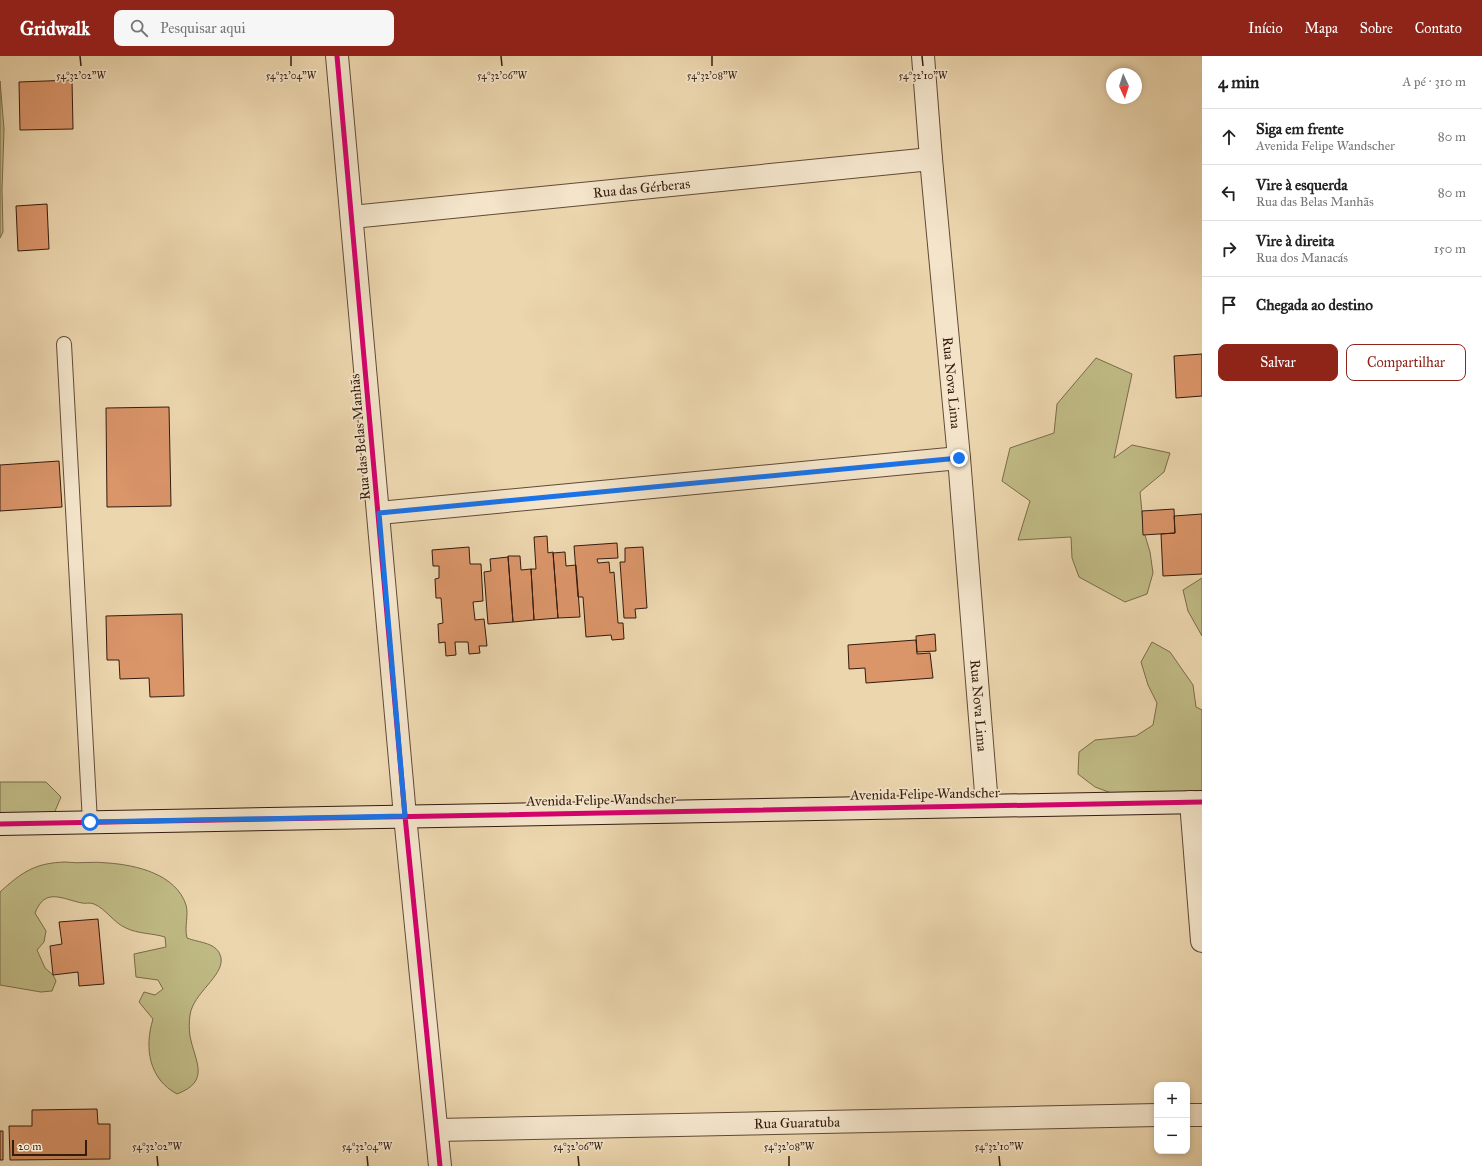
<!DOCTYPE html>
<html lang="pt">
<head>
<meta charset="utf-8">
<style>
  :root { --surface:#fff; --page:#f6f6f6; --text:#222; --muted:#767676; --line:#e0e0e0; --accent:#8f2418 }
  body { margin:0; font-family:"IM FELL Great Primer",serif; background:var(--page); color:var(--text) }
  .controls { position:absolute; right:12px; bottom:12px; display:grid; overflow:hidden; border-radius:8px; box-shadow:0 2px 6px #0003 }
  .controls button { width:36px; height:36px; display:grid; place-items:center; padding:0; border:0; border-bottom:1px solid var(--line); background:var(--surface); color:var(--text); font:20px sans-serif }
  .compass { position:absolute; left:1106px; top:12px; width:36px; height:36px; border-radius:50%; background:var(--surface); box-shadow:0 2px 6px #0003; rotate:176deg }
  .scale { position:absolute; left:12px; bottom:10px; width:75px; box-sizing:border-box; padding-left:4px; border:2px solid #341b0e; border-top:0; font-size:11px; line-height:14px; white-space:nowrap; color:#341b0e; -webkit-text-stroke:3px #f3e4ca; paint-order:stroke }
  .stop { position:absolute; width:12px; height:12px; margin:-9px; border:3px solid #1a73e8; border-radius:50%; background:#fff }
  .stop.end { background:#1a73e8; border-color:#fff; box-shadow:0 1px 4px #0008 }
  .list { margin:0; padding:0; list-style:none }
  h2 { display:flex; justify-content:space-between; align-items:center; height:52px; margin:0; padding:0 16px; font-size:17px }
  h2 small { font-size:13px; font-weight:400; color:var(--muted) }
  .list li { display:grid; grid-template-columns:26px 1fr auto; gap:12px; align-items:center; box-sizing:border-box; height:56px; padding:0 16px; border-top:1px solid var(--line) }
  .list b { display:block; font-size:15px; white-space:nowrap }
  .list p { margin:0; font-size:13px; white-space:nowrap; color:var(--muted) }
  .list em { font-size:13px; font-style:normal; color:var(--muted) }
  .actions { display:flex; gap:8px; padding:12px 16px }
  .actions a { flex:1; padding:9px 0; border:1px solid var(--accent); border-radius:8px; text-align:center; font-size:14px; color:var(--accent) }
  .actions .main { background:var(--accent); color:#fff }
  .icon { flex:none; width:22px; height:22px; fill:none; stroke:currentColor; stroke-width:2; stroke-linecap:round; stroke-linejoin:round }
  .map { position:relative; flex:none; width:1202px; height:1110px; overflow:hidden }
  header { display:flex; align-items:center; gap:24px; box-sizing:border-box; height:56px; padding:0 20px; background:var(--accent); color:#fff }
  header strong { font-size:19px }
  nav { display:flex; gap:22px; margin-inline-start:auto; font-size:14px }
  .search { width:280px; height:36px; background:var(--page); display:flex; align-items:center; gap:10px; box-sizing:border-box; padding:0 14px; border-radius:8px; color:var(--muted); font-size:15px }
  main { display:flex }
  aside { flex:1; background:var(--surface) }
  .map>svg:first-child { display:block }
  .green { fill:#c0bb85; stroke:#7a6b4a }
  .building { fill:#da9569; stroke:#341b0e }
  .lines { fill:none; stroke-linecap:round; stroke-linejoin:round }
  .lane-casing { stroke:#624a36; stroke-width:16 }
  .street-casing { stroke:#624a36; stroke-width:24 }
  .secondary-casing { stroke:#341b0e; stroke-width:24 }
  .lane { stroke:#f3e4ca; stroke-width:14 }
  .street { stroke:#f3e4ca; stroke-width:22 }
  .secondary { stroke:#f3e4ca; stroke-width:22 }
  .cycleway-casing { stroke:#f3e4ca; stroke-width:8 }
  .cycleway { stroke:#d6006c; stroke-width:5 }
  .route { stroke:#1a73e8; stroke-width:5 }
  .ticks { fill:none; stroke:#341b0e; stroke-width:1.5 }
  .labels { text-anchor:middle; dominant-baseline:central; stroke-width:3.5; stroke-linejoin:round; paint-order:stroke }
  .street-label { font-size:14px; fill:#341b0e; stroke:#f3e4ca }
  .ticks-label { font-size:10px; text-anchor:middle; fill:#341b0e; stroke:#f3e4ca; stroke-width:3.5; stroke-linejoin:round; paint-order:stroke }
</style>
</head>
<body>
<header>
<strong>Gridwalk</strong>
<div class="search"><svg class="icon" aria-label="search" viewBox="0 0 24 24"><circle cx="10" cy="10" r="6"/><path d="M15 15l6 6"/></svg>Pesquisar aqui</div>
<nav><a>Início</a><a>Mapa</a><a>Sobre</a><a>Contato</a></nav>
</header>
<main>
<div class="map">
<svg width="1202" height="1110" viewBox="0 0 1202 1110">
  <rect width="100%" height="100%" fill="#ecd6ae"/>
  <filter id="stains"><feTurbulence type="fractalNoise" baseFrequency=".005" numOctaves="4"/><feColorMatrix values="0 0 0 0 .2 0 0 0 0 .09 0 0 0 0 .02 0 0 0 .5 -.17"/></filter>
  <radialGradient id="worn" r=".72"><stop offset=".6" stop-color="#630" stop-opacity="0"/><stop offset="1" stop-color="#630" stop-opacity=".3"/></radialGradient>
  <path class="green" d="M0,25L4,73L2,134L3,176L0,182Z
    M1096,302L1132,318L1114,402L1132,389L1170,397L1164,416L1140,436L1144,476L1150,496L1153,517L1147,538L1125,546L1079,521L1072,502L1071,481L1018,484L1030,445L1002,425L1010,392L1054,377L1057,348Z
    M1202,522V580L1188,555L1183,534Z
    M1152,586L1170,596L1193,629L1196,651L1202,654V742L1114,738L1095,731L1078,718L1079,696L1095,684L1136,680L1153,669L1157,647L1148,629L1141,606Z
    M0,726H46L61,741L53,760L0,762Z
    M65,806C80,808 94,805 108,807C136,809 176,818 186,849C189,859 184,870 187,882C199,887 218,886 221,902C224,920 193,937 190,959C189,966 189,973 190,980C195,1006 211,1025 177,1038C149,1023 144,992 153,963L139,946L144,936L155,939L163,933L158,924L136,921L134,898L166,891L165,881C152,877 138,878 126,872C114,867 106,853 94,848C90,846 85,848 82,847C62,843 45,831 35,857L46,875L44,886L37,894L45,912L53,919L56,925L52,935L41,936L0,929V836C22,816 35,807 65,806Z"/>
  <path class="building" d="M72,24L73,73L20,74L19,26Z
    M47,148L49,193L18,195L16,150Z
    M1202,298V340L1176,342L1174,300Z
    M169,351L171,450L107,451L106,352Z
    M59,405L62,451L0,455V409Z
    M1174,453L1175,477L1143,479L1142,455Z
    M1202,458V518L1163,520L1161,478L1175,477L1174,460Z
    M547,480L548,497L553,496L558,562L534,564L531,513H536L534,481Z
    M617,487L618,502L597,503L598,507L609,506L610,517L614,516L618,567H623L624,583L612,584L611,579L586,581L583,541H578L574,490Z
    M469,491L470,508H481L483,545L473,546L475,564L484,563L487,590H479L480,597L469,598L468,586H455L456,599L446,600L445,586L439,587L438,568L443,567L441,542H436L435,523L439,522V510H433L432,494Z
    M643,491L647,552L635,553L636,562H624L620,506H625V492Z
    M565,496L566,510L576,509L580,561L558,562L553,497Z
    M508,500H520L521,514L531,513L534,564L513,566Z
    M508,501L513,566L488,568L484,516L491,515L490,503Z
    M182,558L184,640L150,641L149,622L120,623L119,604H107L106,560Z
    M935,578L936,595L917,596L916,580Z
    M916,584L917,598L930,597L933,622L866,627L865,612L849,613L848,589Z
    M98,863L104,928L79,930L78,916L53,919L50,890L62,888L59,866Z
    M97,1053L98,1068H110V1103L10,1104L9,1070H32V1054Z
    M0,1075H3V1104H0Z"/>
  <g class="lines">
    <defs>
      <path id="lane" d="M64,288L90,766"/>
      <g id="street">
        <path d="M337,0L405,760L440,1110"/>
        <path id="s1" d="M923,0L931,103L959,402L987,749"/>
        <path id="s2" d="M352,161L931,103"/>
        <path d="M379,457L959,402"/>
        <path d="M1191,746L1202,885"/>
        <path d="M1187,1059H1202"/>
        <path id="s3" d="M437,1074L1157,1059"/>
      </g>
      <path id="secondary" d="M0,768L1202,746"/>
    </defs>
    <use href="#lane" class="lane-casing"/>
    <use href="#street" class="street-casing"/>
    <use href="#secondary" class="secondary-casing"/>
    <use href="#lane" class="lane"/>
    <use href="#street" class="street"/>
    <use href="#secondary" class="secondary"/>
    <defs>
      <path id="cycleway" d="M337,0L405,760L440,1110
        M0,768L1202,746"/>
    </defs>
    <use href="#cycleway" class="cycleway-casing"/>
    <use href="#cycleway" class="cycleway"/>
  </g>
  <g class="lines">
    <path class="route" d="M90,766L405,760L379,457L959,402"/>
  </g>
  <path class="ticks" d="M80,0L81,10M291,0V10M501,0L502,10M712,0V10M922,0L923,10M157,1100L158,1110M367,1100L368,1110M578,1100L579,1110M789,1100V1110M999,1100L1000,1110"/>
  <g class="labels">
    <g class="street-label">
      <text stroke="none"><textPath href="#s2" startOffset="291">Rua das Gérberas</textPath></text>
      <text stroke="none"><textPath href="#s1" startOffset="328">Rua Nova Lima</textPath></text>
      <text transform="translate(360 381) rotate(-95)">Rua das Belas Manhãs</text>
      <text stroke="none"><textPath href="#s1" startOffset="652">Rua Nova Lima</textPath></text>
      <text transform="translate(925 738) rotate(-1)">Avenida Felipe Wandscher</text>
      <text transform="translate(601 744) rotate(-1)">Avenida Felipe Wandscher</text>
      <text stroke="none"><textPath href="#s3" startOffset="360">Rua Guaratuba</textPath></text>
    </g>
  </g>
  <g class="ticks-label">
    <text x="81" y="23">54°32'02"W</text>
    <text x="291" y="23">54°32'04"W</text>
    <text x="502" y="23">54°32'06"W</text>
    <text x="712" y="23">54°32'08"W</text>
    <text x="923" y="23">54°32'10"W</text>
    <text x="157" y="1094">54°32'02"W</text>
    <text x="367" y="1094">54°32'04"W</text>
    <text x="578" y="1094">54°32'06"W</text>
    <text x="789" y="1094">54°32'08"W</text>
    <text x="999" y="1094">54°32'10"W</text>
  </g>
  <rect width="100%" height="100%" filter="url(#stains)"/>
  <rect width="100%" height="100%" fill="url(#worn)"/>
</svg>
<div class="controls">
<button>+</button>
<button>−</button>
</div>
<svg class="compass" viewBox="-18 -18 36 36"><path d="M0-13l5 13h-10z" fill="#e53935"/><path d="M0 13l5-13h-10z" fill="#767676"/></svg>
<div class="scale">20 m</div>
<div class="stop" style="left:90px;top:766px"></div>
<div class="stop end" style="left:959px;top:402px"></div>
</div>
<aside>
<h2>4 min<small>A pé · 310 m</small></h2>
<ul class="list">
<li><svg class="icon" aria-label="ahead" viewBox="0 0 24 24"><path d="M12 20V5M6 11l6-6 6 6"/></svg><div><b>Siga em frente</b><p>Avenida Felipe Wandscher</p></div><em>80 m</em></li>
<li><svg class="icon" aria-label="left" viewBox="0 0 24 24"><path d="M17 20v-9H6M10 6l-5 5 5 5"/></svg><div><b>Vire à esquerda</b><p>Rua das Belas Manhãs</p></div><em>80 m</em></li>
<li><svg class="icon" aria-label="right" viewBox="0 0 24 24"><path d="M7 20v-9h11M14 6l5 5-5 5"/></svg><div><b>Vire à direita</b><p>Rua dos Manacás</p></div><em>150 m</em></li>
<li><svg class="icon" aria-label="arrive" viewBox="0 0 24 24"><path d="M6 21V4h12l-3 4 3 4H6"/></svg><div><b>Chegada ao destino</b></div></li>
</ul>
<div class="actions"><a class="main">Salvar</a><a>Compartilhar</a></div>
</aside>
</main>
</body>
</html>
